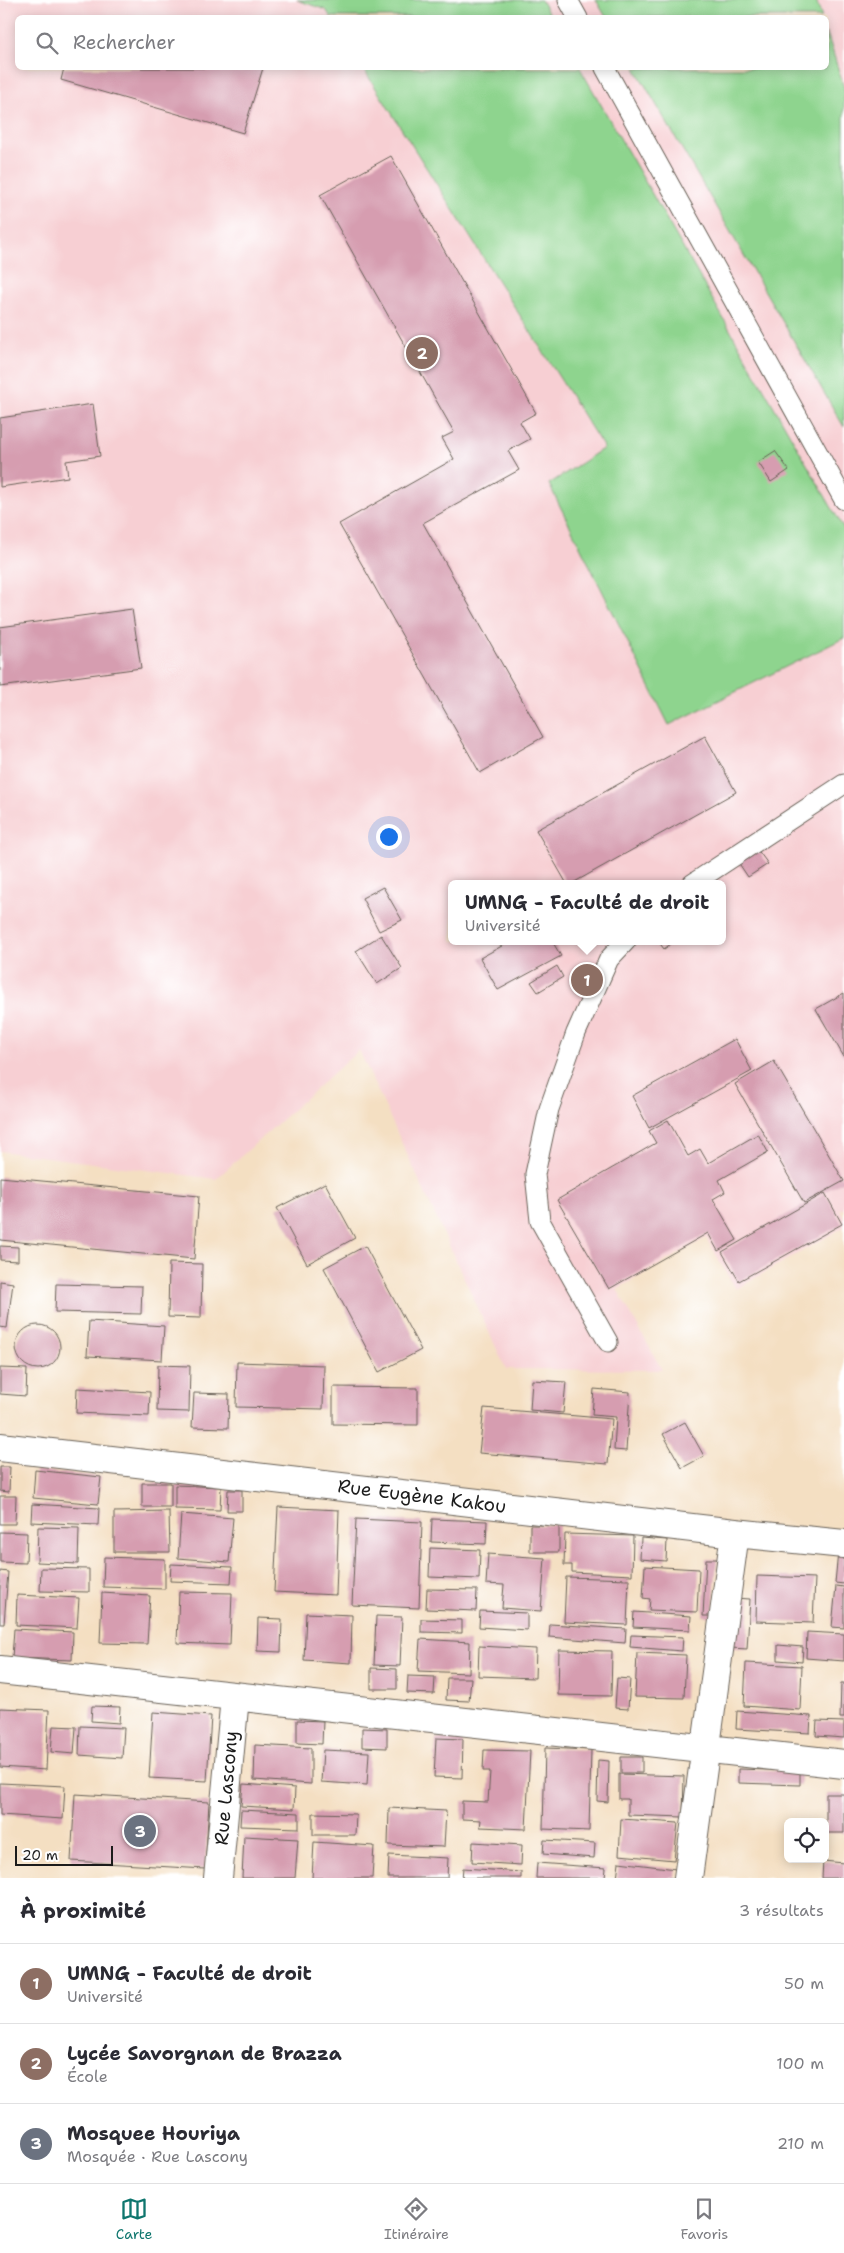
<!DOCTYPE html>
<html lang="fr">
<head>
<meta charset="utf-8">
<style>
  :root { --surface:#fff; --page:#f7f7f7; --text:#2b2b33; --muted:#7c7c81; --line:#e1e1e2; --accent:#0f766e }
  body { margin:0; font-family:"Shantell Sans",sans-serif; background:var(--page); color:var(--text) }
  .controls { position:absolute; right:15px; bottom:15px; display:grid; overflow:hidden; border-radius:8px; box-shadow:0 2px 12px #0003 }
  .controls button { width:45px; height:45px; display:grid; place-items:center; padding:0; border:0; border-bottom:1px solid var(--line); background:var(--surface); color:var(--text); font:25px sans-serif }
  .scale { position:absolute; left:15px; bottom:12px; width:98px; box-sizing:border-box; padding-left:5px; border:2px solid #1c1c1c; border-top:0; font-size:14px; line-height:18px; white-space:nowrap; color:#1c1c1c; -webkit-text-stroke:4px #fff; paint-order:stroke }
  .you { position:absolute; left:388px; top:836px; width:18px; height:18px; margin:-12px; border:4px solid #fff; border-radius:50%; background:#1a73e8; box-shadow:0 0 0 8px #1a73e833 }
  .badge { display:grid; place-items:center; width:32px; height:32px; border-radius:50%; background:var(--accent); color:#fff; font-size:16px; font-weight:700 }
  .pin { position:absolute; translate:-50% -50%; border:2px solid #fff; box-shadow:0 1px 5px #0006 }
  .popup { position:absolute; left:448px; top:880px; width:278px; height:65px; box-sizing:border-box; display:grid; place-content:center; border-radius:8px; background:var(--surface); filter:drop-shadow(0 1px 4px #0005); font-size:16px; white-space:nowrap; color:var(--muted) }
  .popup b { font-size:19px; color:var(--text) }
  .popup::after { content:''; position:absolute; left:50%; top:100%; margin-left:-10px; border:10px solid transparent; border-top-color:var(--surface) }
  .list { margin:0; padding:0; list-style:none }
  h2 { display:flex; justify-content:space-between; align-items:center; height:65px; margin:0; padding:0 20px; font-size:21px }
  h2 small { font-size:16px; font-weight:400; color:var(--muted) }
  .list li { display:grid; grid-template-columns:32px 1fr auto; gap:15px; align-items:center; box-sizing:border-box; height:80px; padding:0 20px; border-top:1px solid var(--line) }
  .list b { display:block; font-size:19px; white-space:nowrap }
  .list p { margin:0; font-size:16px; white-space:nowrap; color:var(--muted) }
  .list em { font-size:16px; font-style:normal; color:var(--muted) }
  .icon { flex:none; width:28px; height:28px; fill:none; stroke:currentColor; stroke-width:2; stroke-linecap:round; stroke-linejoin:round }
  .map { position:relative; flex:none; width:844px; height:1878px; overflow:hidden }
  .search { position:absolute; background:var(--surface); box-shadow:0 2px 12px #0003; left:15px; right:15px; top:15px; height:55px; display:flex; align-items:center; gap:12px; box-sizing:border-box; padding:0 18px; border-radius:8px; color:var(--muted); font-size:19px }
  .sheet { height:305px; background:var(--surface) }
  nav { display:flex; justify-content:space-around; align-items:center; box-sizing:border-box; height:70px; border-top:1px solid var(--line); background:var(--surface); font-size:14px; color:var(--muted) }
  nav a { display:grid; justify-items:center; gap:2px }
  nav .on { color:var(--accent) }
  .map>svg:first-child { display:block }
  .built { fill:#f7cfd3; fill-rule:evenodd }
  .green { fill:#8ed48e; stroke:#557855 }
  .building { fill:#d69db0 }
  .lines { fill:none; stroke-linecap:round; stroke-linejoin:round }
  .lane-casing { stroke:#686056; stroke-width:21 }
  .street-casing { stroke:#686056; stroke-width:30 }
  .lane { stroke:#fff; stroke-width:19 }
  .street { stroke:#fff; stroke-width:28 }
  .labels { text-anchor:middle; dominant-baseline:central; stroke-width:4; stroke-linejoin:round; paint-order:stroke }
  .street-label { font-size:19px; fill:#1c1c1c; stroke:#fff }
</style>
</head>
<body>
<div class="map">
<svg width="844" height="1878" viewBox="0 0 844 1878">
  <rect width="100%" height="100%" fill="#fff"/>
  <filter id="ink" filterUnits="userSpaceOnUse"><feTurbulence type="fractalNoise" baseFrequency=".02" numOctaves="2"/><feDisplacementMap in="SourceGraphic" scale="10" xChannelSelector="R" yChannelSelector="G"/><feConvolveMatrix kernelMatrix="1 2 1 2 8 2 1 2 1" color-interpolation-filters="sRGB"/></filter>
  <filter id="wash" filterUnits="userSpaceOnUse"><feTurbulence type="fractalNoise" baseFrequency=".0096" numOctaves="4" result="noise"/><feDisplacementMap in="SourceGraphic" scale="20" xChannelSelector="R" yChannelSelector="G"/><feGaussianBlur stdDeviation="1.12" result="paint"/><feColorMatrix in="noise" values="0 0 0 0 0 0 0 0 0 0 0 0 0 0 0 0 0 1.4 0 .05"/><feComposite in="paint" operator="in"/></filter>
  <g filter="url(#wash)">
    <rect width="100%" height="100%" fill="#f4dfc2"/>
    <path class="built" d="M0,0H844V1209H840L844,1218V1227L736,1289L706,1238L617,1289L662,1370L506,1369L359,1050L216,1179L0,1151ZM18,18H826V68H18ZM452,884H722V941H452Z"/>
    <path class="green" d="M297,0H541L551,17H331L326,10Z
      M596,0H816L822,17H606Z
      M827,33L844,88V427L635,68H826Z
      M363,68H580L844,529V638L669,725L549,484L604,448Z"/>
    <g id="blocks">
      <path class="building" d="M64,68H263L243,133L61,80Z
        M391,156L536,413L520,422L530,439L508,451L519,470L423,523L543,737L480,773L339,524L454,459L442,438L454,432L320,195Z
        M93,404L100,456L66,461L68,477L0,487V418Z
        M775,451L789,470L771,482L758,462Z
        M132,609L141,668L0,687V627Z
        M705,736L736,792L571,884H567L536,830Z
        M757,849L768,864L748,877L738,862Z
        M383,887L402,920L379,931L362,898Z
        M381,935L402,968L377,984L356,951Z
        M511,941H552L561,956L498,990L480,958Z
        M658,941H675L664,949Z
        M557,966L563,977L538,992L531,982Z
        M844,993V1057L816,1009Z
        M735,1039L752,1071L649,1128L632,1096Z
        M774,1061L844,1181L804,1203L735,1084Z
        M668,1120L688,1156L700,1149L708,1163L758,1134L768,1152L719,1180L725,1192L713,1199L737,1240L718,1251L708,1233L609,1289L557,1200L656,1143L649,1131Z
        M0,1177L199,1196L194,1259L0,1240Z
        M325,1183L355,1238L307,1264L277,1208Z
        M825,1193L842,1224L739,1281L722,1252Z
        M0,1246L18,1247V1261L0,1260Z
        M365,1246L421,1350L379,1372L324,1268Z
        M169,1263L202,1264L201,1318L168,1317Z
        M0,1281L13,1283L7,1328L0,1327Z
        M56,1284L142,1286L141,1314L55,1312Z
        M89,1321L164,1326L162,1360L87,1356Z
        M16 1347a22 22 0 1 1 44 0a22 22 0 1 1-44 0Z
        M237,1362L324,1365L323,1409L236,1407Z
        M158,1365L190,1366L189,1412L157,1411Z
        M0,1368L27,1369L26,1396L0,1394Z
        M532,1380L566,1382L563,1413L530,1410Z
        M333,1387L418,1388V1425L333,1424Z
        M77,1388L150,1392L149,1416L76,1413Z
        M594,1389L630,1392L626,1451L614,1450L616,1417L592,1415Z
        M194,1393L229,1394L228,1428L192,1427Z
        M484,1408L612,1419L608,1464L479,1453Z
        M685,1422L704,1456L682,1468L663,1434Z
        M0,1467H10L9,1492L0,1491Z
        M35,1470L101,1477L98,1504L33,1498Z
        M142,1483H171V1507H142Z
        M175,1485L221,1487L220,1510L175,1509Z
        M228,1490H242V1511H227Z
        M0,1496H16L15,1524H0Z
        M32,1504L99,1508L98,1525L31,1522Z
        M278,1507L339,1510L336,1595L274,1592Z
        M169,1511L170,1552H114V1512Z
        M181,1514L233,1518L229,1562L178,1558Z
        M356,1519L422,1522L419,1608L352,1605Z
        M432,1519L487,1521L486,1544L431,1542Z
        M530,1525H559V1552H530Z
        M38,1527L79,1528L78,1564L37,1562Z
        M0,1532L27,1533L26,1563L0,1562Z
        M565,1534L633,1536L632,1575L572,1572V1565H564Z
        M641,1538L667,1540L666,1561L640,1559Z
        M430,1548L480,1550L479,1579L429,1577Z
        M838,1552H844V1584L835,1583Z
        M488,1554L545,1558L541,1611L502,1608L504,1585L486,1584Z
        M104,1557L165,1559V1589L103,1587Z
        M706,1559H717L713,1616H703Z
        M171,1564L232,1567L231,1583L170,1581Z
        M645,1566L699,1569L697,1612L649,1610L650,1599L643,1598Z
        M41,1568L89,1569V1592L40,1591Z
        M0,1571L8,1572L4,1624H0Z
        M757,1576L815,1578L813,1623L756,1621Z
        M566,1577L629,1579L627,1625L564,1622Z
        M836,1586L844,1587V1628L832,1627Z
        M427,1589L477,1590L476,1611L426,1609Z
        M179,1592L232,1593L230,1645L177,1643Z
        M102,1593L150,1596L147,1644L100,1643Z
        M17,1595L79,1598L77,1628L16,1625Z
        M733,1598L750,1599L747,1649L730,1648Z
        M480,1611L527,1613V1630L479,1627Z
        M634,1612L691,1616L690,1630L633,1627Z
        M306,1613L352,1615L351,1663L304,1660Z
        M376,1616L402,1617L400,1666L374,1665Z
        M258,1618L282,1619L281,1652L257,1651Z
        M421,1619L462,1620V1633L421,1632Z
        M550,1624L626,1629L625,1643L549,1637Z
        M14,1629L73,1632L72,1660L12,1658Z
        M807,1632L844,1634V1661L806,1658Z
        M631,1635L683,1637L682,1651L630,1647Z
        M420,1639L470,1642L469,1673L418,1671Z
        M778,1645L803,1647L802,1662L778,1660Z
        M479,1646L536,1649L535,1678L478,1676Z
        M559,1650L612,1651L611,1696L558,1695Z
        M637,1653L686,1655L684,1698L635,1697Z
        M746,1663L802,1666L800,1710L744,1706Z
        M371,1668L397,1669V1689H371Z
        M408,1676L435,1677L434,1694L407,1693Z
        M447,1678H471L469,1701L446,1700Z
        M617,1678L630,1679L628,1709L615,1708Z
        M841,1683H844V1718H840Z
        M92,1706L120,1707L119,1723L91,1721Z
        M0,1708L49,1710L46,1770L0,1767Z
        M737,1711L811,1716L810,1733L736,1729Z
        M153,1712L211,1716L207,1781L149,1778Z
        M297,1720L323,1721L322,1744L297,1743Z
        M817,1721L844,1722V1738L816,1736Z
        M53,1726L76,1727L74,1754L51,1752Z
        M80,1726L124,1728L122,1758L79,1755Z
        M362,1728L387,1729V1748L362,1747Z
        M436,1738L463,1739L462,1778L434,1777Z
        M255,1745L311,1748V1784L254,1780Z
        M545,1748L591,1750L589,1831L543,1829Z
        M323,1750L369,1752L367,1785L321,1782Z
        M484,1750L530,1751L526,1829L480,1827L481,1820L462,1819V1801L488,1802L490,1771H483Z
        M621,1757H642V1773H621Z
        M598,1760L609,1761L608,1802L597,1801Z
        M738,1769L800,1771V1785L738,1783Z
        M619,1774L684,1776L683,1817L628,1815V1799H619Z
        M0,1783L65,1786L63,1819L0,1815Z
        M243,1784L295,1788L294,1809L241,1806Z
        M75,1794L209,1802L205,1869L71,1861Z
        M826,1794H844V1833H826Z
        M389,1808L446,1811L444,1847L388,1845Z
        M241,1810L299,1813V1828L240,1826Z
        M313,1813L356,1814L355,1835H313Z
        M621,1819L678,1823L674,1860L619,1855Z
        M244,1836L298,1839L295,1878H242Z
        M544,1840L595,1843L594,1858L543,1854Z
        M314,1842L374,1846L372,1878H312Z
        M473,1842L522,1845L521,1865L472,1862Z
        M389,1855L448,1858L447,1878H388Z
        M823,1861L844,1863V1878H822Z
        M619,1862L676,1869L675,1878H617Z
        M537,1863L606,1868L605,1878H536Z
        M463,1868L521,1872V1878H462Z"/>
    </g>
  </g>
  <g filter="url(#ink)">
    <use href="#blocks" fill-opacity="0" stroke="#686056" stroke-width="1"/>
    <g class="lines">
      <defs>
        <path id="lane" d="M568,0L578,18
          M605,68L844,500
          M692,884L844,784
          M608,1342L540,1221L535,1174L549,1109L576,1033L609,959L626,941"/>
        <path id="street" d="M0,1447L735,1533L844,1544
          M0,1670L844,1764
          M218,1878L235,1697
          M688,1878L735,1533"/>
      </defs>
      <use href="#lane" class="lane-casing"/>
      <use href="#street" class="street-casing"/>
      <use href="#lane" class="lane"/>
      <use href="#street" class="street"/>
    </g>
  </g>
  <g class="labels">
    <g class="street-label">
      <text transform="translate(422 1496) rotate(7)">Rue Eugène Kakou</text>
      <text transform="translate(226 1788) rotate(-85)">Rue Lascony</text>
    </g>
  </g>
</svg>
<div class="controls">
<button><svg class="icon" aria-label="locate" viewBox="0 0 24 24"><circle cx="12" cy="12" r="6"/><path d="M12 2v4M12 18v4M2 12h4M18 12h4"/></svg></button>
</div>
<div class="scale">20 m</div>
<div class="you"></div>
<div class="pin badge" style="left:587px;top:980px;background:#8d6e63">1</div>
<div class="popup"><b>UMNG - Faculté de droit</b>Université</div>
<div class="pin badge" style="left:422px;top:353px;background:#8d6e63">2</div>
<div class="pin badge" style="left:140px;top:1831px;background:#6b7280">3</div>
<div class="search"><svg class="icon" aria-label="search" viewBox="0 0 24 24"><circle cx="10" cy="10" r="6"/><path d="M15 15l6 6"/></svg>Rechercher</div>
</div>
<section class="sheet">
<h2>À proximité<small>3 résultats</small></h2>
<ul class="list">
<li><span class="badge" style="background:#8d6e63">1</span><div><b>UMNG - Faculté de droit</b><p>Université</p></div><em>50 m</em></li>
<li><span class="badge" style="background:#8d6e63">2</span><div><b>Lycée Savorgnan de Brazza</b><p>École</p></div><em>100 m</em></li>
<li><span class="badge" style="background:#6b7280">3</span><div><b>Mosquee Houriya</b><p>Mosquée · Rue Lascony</p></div><em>210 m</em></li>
</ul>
</section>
<nav>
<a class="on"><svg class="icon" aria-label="map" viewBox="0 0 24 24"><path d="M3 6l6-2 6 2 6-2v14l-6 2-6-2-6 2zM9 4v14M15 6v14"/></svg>Carte</a>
<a><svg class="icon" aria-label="directions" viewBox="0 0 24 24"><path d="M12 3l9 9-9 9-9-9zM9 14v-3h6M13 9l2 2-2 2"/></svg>Itinéraire</a>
<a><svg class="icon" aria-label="saved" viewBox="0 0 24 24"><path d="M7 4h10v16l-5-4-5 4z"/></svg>Favoris</a>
</nav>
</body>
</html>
